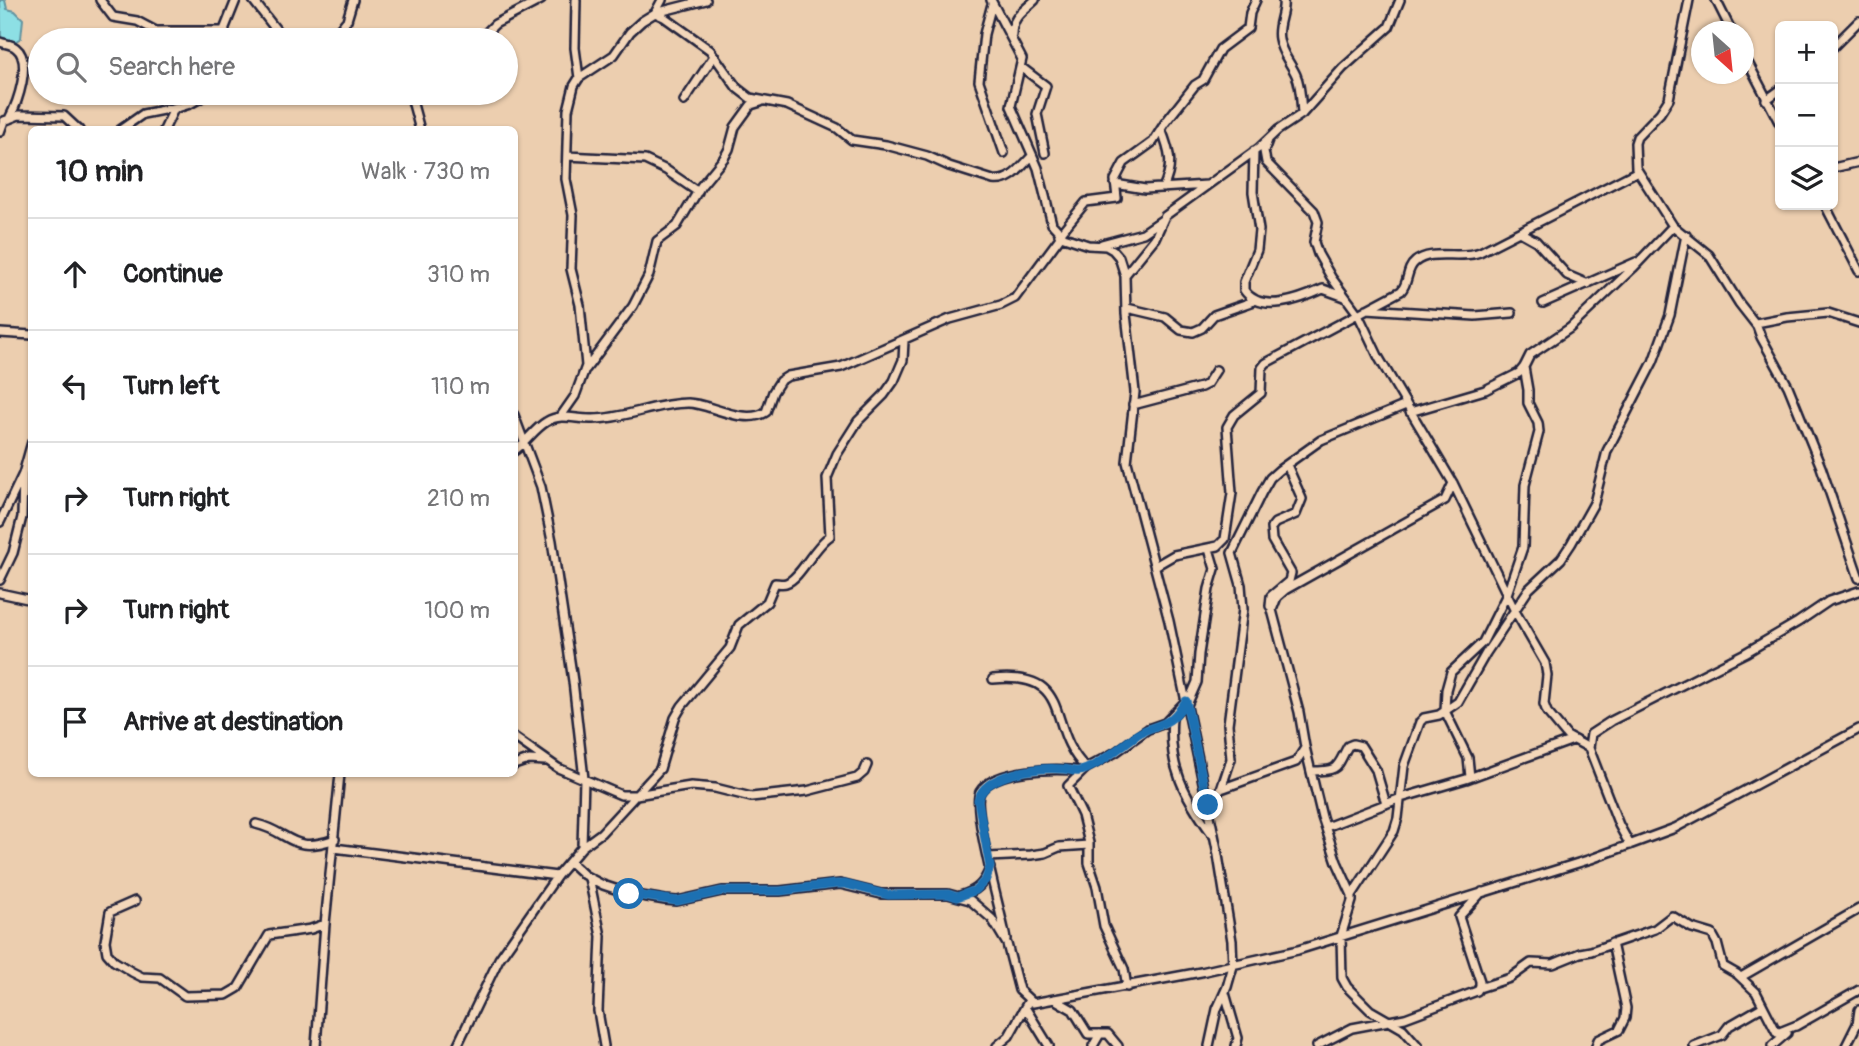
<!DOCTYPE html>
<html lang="en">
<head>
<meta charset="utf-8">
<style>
  :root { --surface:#fff; --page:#f2f2f2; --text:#202124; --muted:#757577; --line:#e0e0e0 }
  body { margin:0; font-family:Pangolin,sans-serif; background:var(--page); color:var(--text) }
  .controls { position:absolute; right:21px; top:21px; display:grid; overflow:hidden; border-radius:10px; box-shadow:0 2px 5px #0004 }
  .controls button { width:63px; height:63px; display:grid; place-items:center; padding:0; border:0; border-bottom:2px solid var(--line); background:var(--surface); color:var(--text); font:35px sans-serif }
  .compass { position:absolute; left:1691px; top:21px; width:63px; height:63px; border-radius:50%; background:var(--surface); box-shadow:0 2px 5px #0004; rotate:153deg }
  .stop { position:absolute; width:21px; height:21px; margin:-16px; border:5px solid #1f6fb2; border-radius:50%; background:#fff }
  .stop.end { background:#1f6fb2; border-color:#fff; box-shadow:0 2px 7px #0008 }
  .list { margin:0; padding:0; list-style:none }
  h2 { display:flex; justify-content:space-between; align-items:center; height:91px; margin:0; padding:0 28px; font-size:30px }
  h2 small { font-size:23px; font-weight:400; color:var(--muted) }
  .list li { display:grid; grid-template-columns:46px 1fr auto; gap:21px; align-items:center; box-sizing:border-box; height:112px; padding:0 28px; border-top:2px solid var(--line) }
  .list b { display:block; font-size:26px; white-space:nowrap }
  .list em { font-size:23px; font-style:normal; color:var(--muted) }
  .icon { flex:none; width:38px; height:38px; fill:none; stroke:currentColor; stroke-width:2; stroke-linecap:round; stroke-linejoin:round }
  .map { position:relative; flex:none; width:1859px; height:1046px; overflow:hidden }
  .search { position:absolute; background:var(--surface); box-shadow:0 2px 5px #0004; left:28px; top:28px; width:490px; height:77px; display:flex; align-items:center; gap:18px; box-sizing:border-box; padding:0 24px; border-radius:38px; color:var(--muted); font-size:26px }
  .panel { position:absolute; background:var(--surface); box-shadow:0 2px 5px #0004; left:28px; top:126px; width:490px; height:651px; border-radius:10px }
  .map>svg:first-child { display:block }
  .water { fill:#8ddfe4; stroke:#6293a0; stroke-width:2 }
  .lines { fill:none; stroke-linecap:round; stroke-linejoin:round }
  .street-casing { stroke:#22223b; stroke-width:12 }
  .street { stroke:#f4d7ba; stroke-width:7 }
  .route { stroke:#1f6fb2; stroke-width:9 }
</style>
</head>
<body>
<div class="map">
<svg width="1859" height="1046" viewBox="0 0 1859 1046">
  <rect width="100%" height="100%" fill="#ecceaf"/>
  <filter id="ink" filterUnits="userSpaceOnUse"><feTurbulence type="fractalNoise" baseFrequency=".0143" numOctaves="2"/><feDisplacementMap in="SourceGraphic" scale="14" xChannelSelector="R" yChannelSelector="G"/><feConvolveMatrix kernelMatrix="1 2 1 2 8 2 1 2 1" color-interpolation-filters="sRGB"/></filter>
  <g filter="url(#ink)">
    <path class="water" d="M0,0H5L7,9L15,11L23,19L21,38L11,44L1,39Z"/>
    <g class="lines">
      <defs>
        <path id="street" d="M100,0L113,17L137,21L156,31H225
          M253,0L284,40
          M576,0L575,48L579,78
          M662,0L655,13L664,17L710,50L737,88L750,98L787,105L837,128L852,140L886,145L927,156L949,166L993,180C1010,183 1021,167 1032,156
          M991,0L1022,59L1011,106L1038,168L1052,224L1064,237L1088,245L1106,246L1113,250L1119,257L1125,276L1126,314L1135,392L1127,462L1169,621L1217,849L1232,941L1233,966L1227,987L1217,1009L1209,1046
          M1283,0C1285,13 1276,25 1279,39C1281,53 1290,62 1296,75C1301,86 1301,101 1302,114
          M1689,0L1669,99L1660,113L1637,137L1635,143L1636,168L1673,226L1709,255L1739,303L1757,326L1761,337L1788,386L1821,467L1859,578
          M1716,0L1732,32
          M992,4L984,34L979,81L1004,153
          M1012,35C1012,16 1023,12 1035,0
          M220,40L236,0
          M331,40L347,20L353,0
          M479,40L495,24L541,0
          M0,42C5,44 12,44 16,48C33,61 17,104 9,119
          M1833,47L1859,21
          M1744,55L1780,124
          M1021,67L1046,86L1037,114L1045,153
          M410,93L420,130
          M1766,100L1780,90
          M684,101L714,56
          M1161,129C1170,152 1174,165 1163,188
          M120,130L143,114L178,107
          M164,130L174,109L190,104L210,93
          M0,132L4,121L19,115L64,116L79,130
          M1268,140L1264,151L1266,162L1314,211L1318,222L1314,242L1318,254L1331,277L1358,314L1379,358L1453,483L1515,611L1545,663L1547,675L1544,704L1547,712L1567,736L1589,748L1619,825L1630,845
          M1254,151L1253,192L1259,230L1257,250L1244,282V290C1261,315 1301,299 1323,289L1345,297
          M567,156L645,160L666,170L698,192
          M1833,168L1859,162
          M1115,184L1145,189L1207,185
          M1825,205L1859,271
          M1520,232L1536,241L1567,275L1588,284
          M1059,235L1086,202L1117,198L1115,180L1124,163L1153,142L1165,123L1195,85L1203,80L1220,49L1248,28L1250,13L1256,0
          M1102,244L1143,233L1162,220
          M1125,275L1155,238L1165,216L1259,148L1278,130L1302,114L1343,68L1389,27L1400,0
          M1543,303L1636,262
          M1127,308L1165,317L1181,330L1193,332L1202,328L1214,315L1254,301
          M1367,309L1475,316L1512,313
          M1756,323L1787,317L1828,313L1859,323
          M0,333L32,335
          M586,369L633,306L649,275L657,241L677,226L701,186L724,158L729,149L735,127L751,105L761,102
          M1133,405L1201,387L1207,384L1216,370
          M1410,412L1485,390L1519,373L1524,367L1530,355L1570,328L1633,268L1673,226
          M514,415L541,487L552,541L573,681L584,779L582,846
          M561,416L575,396L586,366L580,305L571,269L573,215L566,179L568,110L574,86L579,78L614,55L630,32L642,21L655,13L706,0
          M514,451C526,443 534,429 546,422C562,412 576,420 593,419C625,419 656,403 688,403C709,403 744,426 766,412L773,392L780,381L788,376L841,367L950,319L1001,305L1015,298L1061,236
          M0,522L23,474
          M1155,566L1174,555L1218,546L1225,539L1232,493L1227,427L1234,415L1261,393L1262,368L1266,363L1401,291C1409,283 1406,269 1415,262C1432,248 1460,260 1480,252L1638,171
          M0,580L13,553L22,517L23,474L32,442
          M0,593L32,600
          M1270,606L1271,596L1289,581L1291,573L1272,540L1271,528L1275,523L1296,514L1302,499L1287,465
          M993,679C1076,671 1044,727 1086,768
          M1187,705L1197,682L1199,654L1209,589L1215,569L1209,549
          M1172,718C1168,767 1184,795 1212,834
          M514,737L558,768L621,795H636L691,786L715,788L751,797L807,791L857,778L864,772L867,765
          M1589,748L1591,734L1611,721L1745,653L1798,622L1829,601L1859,591
          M514,765L529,760L545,761
          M1311,771C1340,771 1336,768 1348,746L1353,744L1361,746L1376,770L1386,804
          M1470,777L1468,758L1445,711L1446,690L1451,672L1483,642L1507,594L1523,547L1525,485L1539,432L1538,423L1528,403V390L1524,367
          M1221,789L1296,762L1305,748
          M1208,805L1221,789L1231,759L1228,724L1243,609L1241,585L1232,553L1262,492L1270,478L1279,470L1321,440L1406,405
          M256,824C291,832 291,855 335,839
          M1326,827L1401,798L1466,779L1573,740
          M334,848L557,876
          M988,857L1031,855L1045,853L1059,847L1089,845
          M570,862L584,875L603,885L630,894L665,900L677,901L722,891H780L840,884L881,894H948L970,900L992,919L1007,944L1019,990L1033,1003L1201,972L1298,950L1591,859L1675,828L1859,729
          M589,878L601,936L598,1011L604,1046
          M1352,895L1394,831L1398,818L1404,766L1420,722L1424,718L1439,715L1458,702L1486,653L1529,589L1561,559L1571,544L1594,503L1607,451L1653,362L1670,315L1686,235
          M960,896C977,891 984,884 990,868
          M135,901L110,912L105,941L107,953L114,961L132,972L142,977L160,978L185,996L226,995L238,988L269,935L311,929L325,924
          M1006,939C1002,915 971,808 980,792C994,768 1058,768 1082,771
          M1741,977L1859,909
          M1127,987L1124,969L1104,926L1097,887L1089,863V843L1082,815L1068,786L1086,768L1116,752L1148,729L1165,723L1186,701
          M1479,988L1510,978L1531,963L1553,964L1580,953L1591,951L1655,929L1672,916L1692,928L1712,934L1717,943L1723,966L1737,974L1756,992L1777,1033L1797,1025
          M1225,993L1238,1038L1236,1046
          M1054,999L1073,1010L1088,1034H1108L1118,1046
          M1025,1007L1049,1046
          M1796,1026L1859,990
          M316,1046L325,924L340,774
          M457,1046L499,959L557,876L582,847L601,833L660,769L675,718L682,706L730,648L739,625L767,602L775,583C778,583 783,584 786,583C800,579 814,546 830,536L827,478L837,454L858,421L884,395L894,381L903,360L904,341
          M997,1046L1009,1036L1029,1000
          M1093,1046L1100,1034
          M1317,1046L1352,1028L1405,1018L1477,991L1480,986V981L1459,917L1482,892
          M1418,1046L1403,1029L1370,1010L1347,987L1342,978L1341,936L1352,901V895L1337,862L1322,817L1305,747L1299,712L1272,610L1277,597L1285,590L1445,500L1453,483
          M1596,1046L1598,1040L1619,1030L1625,1018L1626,1008L1612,943
          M1694,1046L1722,1035L1729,1026L1762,1007
          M1772,1046L1787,1033
          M1846,1046L1857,1024L1859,1010"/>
      </defs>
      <use href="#street" class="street-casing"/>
      <use href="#street" class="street"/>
    </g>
  </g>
  <g class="lines" filter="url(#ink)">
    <path class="route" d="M629,894L677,901L722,891H780L836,884H845L888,895L948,894L957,897L976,890L986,879L990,867L978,800C985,773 1039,767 1063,769C1068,769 1074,772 1079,771C1094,770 1125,743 1138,734C1149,727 1163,726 1172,718C1178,713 1182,707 1186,701L1208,805"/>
  </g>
</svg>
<div class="controls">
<button>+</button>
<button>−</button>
<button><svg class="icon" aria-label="layers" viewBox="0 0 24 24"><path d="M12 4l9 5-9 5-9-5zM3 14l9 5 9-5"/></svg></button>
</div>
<svg class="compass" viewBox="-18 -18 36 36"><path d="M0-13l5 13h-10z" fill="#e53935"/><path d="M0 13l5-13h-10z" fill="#757577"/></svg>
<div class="stop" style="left:629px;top:894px"></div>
<div class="stop end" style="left:1208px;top:805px"></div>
<div class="search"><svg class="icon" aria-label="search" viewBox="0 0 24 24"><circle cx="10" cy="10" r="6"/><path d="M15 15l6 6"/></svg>Search here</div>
<section class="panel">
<h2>10 min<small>Walk · 730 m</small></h2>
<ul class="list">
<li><svg class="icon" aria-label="ahead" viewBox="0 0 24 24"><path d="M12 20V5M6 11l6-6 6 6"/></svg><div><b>Continue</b></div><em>310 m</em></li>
<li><svg class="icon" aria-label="left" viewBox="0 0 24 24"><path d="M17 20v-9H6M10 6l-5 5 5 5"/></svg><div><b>Turn left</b></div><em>110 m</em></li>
<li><svg class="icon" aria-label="right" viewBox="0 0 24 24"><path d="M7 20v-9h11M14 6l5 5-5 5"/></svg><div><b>Turn right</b></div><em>210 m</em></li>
<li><svg class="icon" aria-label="right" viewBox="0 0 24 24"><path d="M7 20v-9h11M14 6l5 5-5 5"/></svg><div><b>Turn right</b></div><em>100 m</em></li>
<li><svg class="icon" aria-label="arrive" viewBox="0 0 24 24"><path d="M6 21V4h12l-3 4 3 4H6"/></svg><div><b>Arrive at destination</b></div></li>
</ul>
</section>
</div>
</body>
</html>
